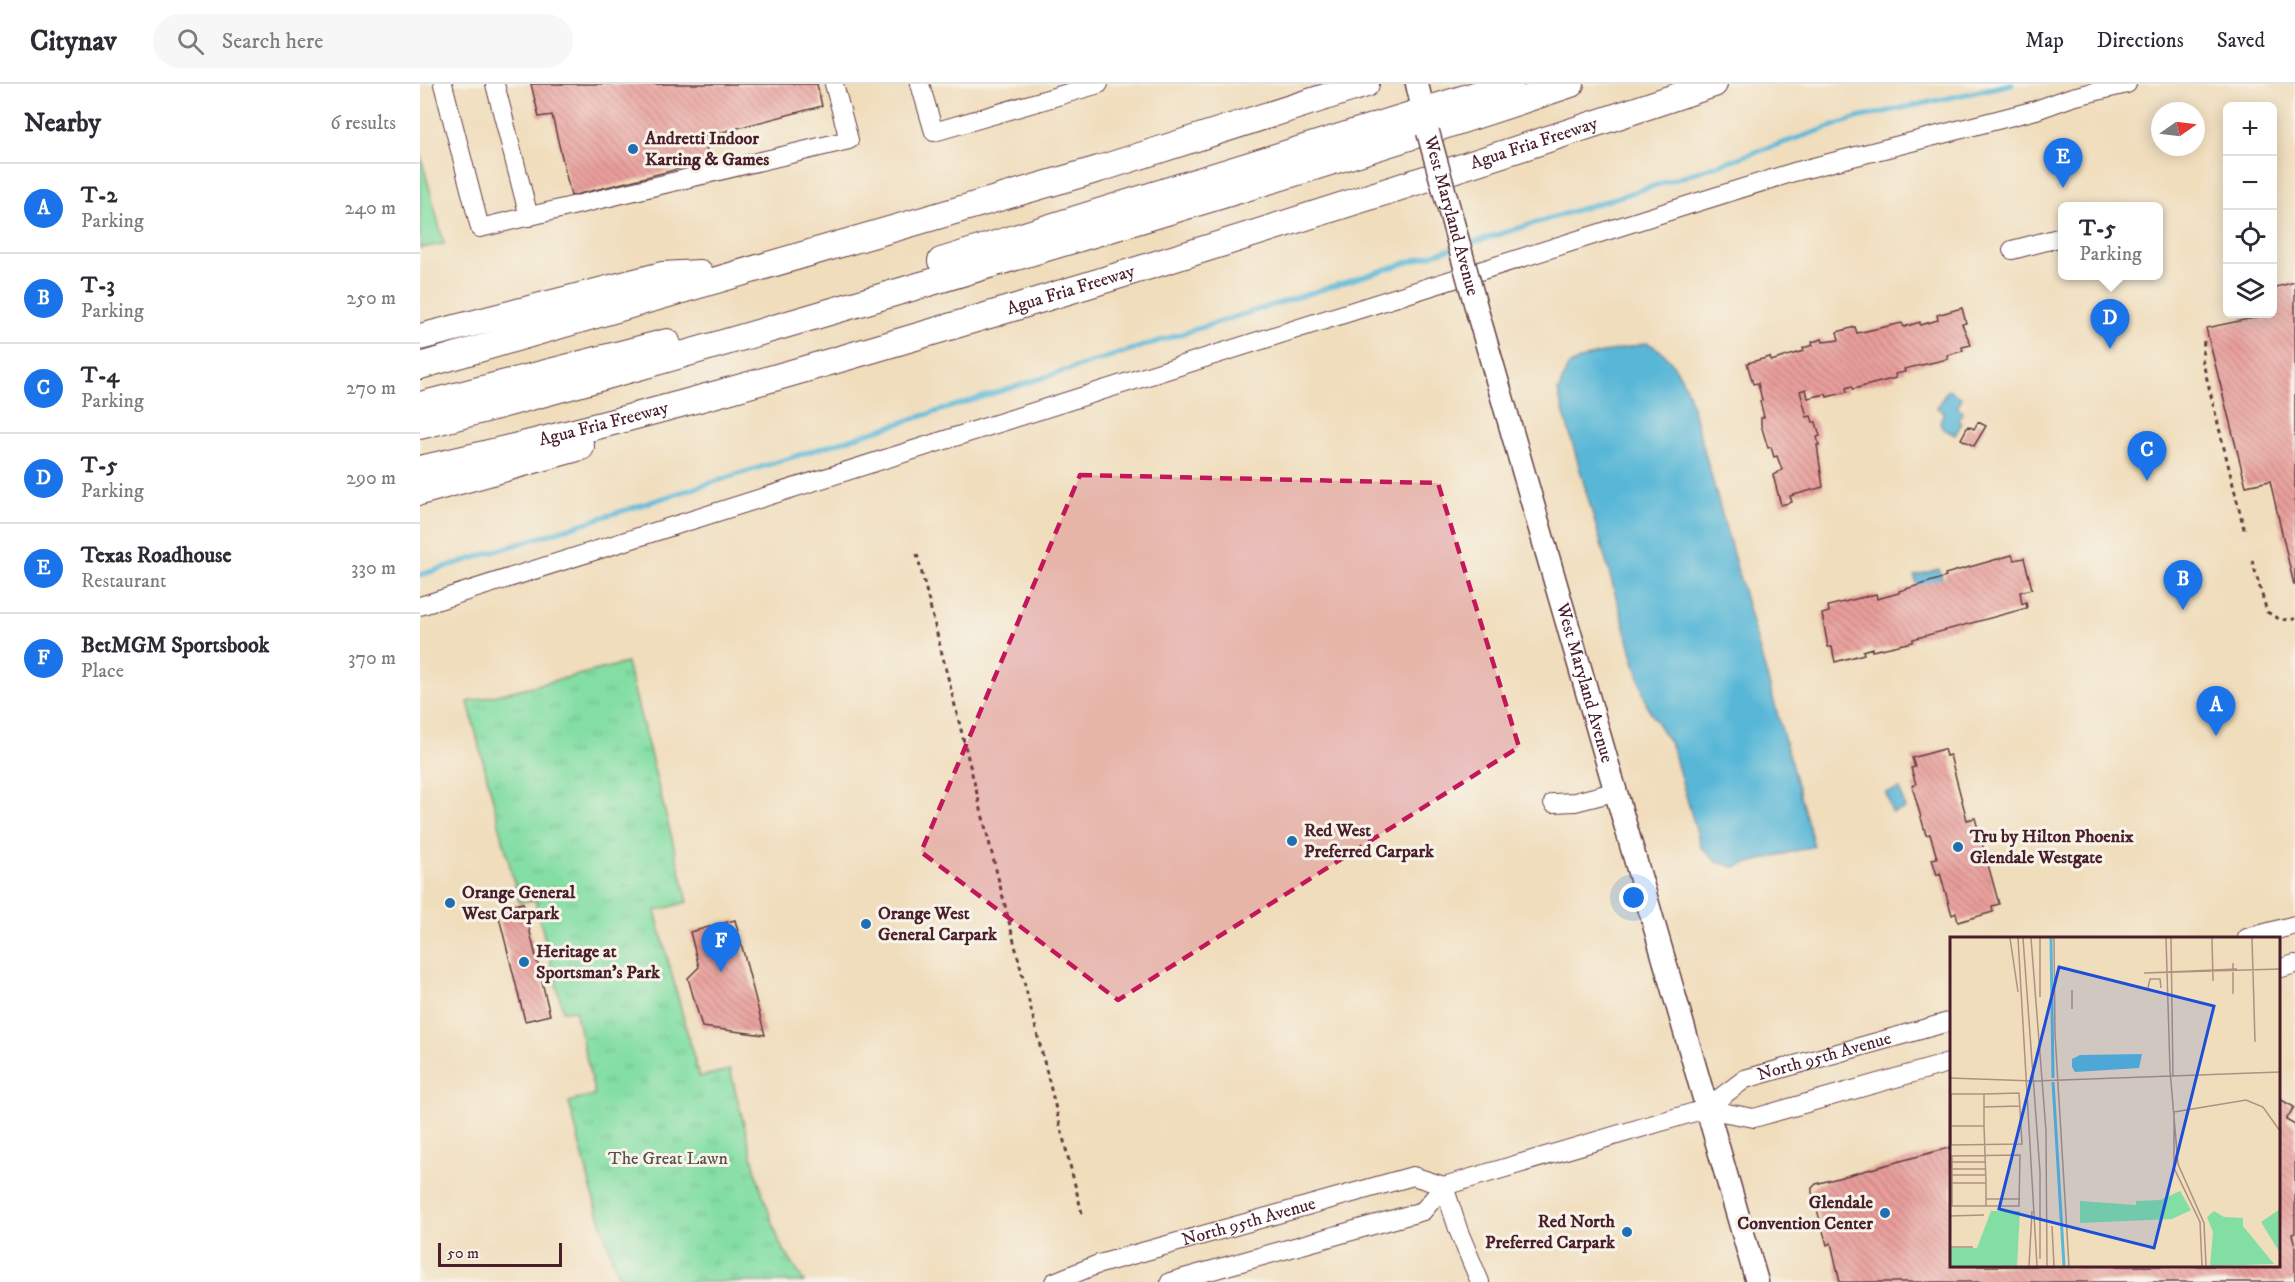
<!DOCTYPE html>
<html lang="en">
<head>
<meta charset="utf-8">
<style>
  :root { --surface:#fff; --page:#f7f7f7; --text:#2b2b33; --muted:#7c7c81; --line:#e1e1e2; --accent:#1a73e8 }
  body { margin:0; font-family:"IM FELL DW Pica",serif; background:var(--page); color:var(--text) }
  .controls { position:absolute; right:18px; top:18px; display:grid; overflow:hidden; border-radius:9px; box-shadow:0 3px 15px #0003 }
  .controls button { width:54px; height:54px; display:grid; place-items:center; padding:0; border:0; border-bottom:2px solid var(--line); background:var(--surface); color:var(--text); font:30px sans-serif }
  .compass { position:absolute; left:1731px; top:18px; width:54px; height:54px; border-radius:50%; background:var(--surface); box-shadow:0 3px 15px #0003; rotate:76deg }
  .scale { position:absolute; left:18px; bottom:15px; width:124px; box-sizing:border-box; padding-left:6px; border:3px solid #4a1f2b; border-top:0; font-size:16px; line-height:21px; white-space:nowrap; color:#4a1f2b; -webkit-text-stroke:4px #f7f3e8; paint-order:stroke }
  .you { position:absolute; left:1214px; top:814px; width:21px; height:21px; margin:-15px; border:4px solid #fff; border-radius:50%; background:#1a73e8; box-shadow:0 0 0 9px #1a73e833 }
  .badge { display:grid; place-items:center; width:39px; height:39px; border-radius:50%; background:var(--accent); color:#fff; font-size:20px; font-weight:700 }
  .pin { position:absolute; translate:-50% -50px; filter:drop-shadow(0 2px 3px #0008) }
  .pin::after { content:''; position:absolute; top:32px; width:21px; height:18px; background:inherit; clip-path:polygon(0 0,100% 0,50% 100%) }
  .popup { position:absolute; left:1638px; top:118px; width:105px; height:78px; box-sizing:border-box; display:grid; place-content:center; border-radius:9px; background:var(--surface); filter:drop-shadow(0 2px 4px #0005); font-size:20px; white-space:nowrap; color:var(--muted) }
  .popup b { font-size:22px; color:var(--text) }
  .popup::after { content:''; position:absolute; left:50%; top:100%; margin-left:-12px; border:12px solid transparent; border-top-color:var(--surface) }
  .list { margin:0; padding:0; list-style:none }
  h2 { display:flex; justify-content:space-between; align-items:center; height:78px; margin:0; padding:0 24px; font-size:26px }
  h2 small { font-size:20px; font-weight:400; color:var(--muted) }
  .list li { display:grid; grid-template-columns:39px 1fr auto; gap:18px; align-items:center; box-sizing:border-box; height:90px; padding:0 24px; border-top:2px solid var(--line) }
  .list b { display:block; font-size:22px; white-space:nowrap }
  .list p { margin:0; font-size:20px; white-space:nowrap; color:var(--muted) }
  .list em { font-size:20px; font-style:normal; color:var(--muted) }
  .icon { flex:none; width:33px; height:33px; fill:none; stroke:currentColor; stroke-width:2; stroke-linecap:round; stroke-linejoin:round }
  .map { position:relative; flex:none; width:1875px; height:1198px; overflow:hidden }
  header { display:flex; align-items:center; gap:36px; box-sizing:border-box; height:84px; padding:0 30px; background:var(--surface); border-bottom:2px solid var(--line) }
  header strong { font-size:28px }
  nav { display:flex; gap:33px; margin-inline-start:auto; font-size:21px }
  .search { width:420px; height:54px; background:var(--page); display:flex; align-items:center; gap:15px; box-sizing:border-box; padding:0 21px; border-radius:33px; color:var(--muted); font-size:22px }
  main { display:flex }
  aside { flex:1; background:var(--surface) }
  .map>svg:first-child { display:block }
  .park { fill:url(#park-tufts); stroke:#667e68; stroke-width:1.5 }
  .pitch { fill:#83dea4; stroke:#667e68; stroke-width:1.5 }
  .water { fill:#58b7d7; stroke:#516b81; stroke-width:1.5 }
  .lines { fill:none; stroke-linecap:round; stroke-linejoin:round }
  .stream { stroke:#58b7d7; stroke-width:5 }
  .building { fill:url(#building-back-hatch) }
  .minor-casing { stroke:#633c41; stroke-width:20 }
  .major-casing { stroke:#633c41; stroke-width:25 }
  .highway-casing { stroke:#633c41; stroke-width:28 }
  .path { stroke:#633c41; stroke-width:3; stroke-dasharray:4.5 4.5; stroke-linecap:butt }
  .minor { stroke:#fff; stroke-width:18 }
  .major { stroke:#fff; stroke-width:22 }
  .highway { stroke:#fff; stroke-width:26 }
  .major-bridge-casing { stroke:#633c41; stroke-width:25; stroke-linecap:butt }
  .major-bridge { stroke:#fff; stroke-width:22 }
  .marked { fill:#c2185b; fill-opacity:0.2; stroke:#c2185b; stroke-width:4.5; stroke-dasharray:12 8; stroke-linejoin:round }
  .poi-dot { fill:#1f6fb2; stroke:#f7f3e8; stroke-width:2 }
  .labels { text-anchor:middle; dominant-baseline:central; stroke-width:6; stroke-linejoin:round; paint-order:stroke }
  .poi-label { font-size:18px; font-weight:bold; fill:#4a1f2b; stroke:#f7f3e8; text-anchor:start }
  .street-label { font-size:18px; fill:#4a1f2b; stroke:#f7f3e8 }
  .park-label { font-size:18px; fill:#584f49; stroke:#f7f3e8 }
  .inset-river { fill:none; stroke:#58b7d7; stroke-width:3 }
  .inset-road { fill:none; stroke:#ae9182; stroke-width:1.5 }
  .view { fill:#1d4ed8; fill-opacity:0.15; stroke:#1d4ed8; stroke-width:3 }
  .inset-edge { fill:none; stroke:#4a1f2b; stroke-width:3 }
</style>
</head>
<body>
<header>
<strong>Citynav</strong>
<div class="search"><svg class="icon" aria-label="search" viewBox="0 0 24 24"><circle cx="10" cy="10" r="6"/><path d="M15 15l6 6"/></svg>Search here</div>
<nav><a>Map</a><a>Directions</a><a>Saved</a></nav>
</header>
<main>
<aside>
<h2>Nearby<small>6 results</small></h2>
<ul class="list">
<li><span class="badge">A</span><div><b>T-2</b><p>Parking</p></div><em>240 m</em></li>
<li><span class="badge">B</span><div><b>T-3</b><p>Parking</p></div><em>250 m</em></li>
<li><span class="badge">C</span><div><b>T-4</b><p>Parking</p></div><em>270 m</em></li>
<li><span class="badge">D</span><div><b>T-5</b><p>Parking</p></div><em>290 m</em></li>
<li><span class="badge">E</span><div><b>Texas Roadhouse</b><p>Restaurant</p></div><em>330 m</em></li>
<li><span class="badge">F</span><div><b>BetMGM Sportsbook</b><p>Place</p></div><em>370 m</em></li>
</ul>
</aside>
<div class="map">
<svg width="1875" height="1198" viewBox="0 0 1875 1198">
  <defs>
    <pattern id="park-tufts" width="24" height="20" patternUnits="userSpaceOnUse" patternTransform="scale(1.5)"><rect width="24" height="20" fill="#83dea4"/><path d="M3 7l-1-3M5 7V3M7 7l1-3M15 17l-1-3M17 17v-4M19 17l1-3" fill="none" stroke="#73be8d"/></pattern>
    <pattern id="building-back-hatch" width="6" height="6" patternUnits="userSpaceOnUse" patternTransform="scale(1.5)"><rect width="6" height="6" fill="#e99f9b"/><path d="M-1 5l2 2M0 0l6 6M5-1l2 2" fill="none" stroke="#bf817f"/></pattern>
  </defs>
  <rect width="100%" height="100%" fill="#f7f3e8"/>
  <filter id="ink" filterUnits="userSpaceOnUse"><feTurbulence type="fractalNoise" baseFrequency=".0167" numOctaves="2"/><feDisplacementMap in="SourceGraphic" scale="12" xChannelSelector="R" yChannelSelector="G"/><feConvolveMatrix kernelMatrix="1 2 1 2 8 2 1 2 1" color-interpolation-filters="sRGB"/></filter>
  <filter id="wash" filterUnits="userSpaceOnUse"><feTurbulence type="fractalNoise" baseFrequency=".008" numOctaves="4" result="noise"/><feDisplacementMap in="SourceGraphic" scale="24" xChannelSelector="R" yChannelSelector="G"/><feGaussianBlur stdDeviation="1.35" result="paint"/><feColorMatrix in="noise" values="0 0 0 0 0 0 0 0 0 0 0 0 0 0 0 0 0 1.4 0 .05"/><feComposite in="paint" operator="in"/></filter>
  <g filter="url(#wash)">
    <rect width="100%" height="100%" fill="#f0ddbc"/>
    <path class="park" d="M207,579L268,818L235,827L279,993L310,986L339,1099L360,1160L384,1198H200L174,1116L149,1018L175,1011L155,926L143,927L115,816L99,818L48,618Z"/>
    <path class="pitch" d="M0,69L24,160L0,164Z"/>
    <path class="water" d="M1227,259C1251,270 1257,286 1268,308L1394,762L1314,783L1297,778L1281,763L1252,663L1227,622L1138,308L1148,282L1165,273Z
      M1528,305L1542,314L1537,323L1543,327L1538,336L1542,339L1535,351L1522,344L1520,337L1524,328L1517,324Z
      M1519,485L1523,498L1498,505L1494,492Z
      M1480,705L1485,725L1472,729L1466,709Z"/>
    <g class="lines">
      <path class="stream" d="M1045,161L1259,94L1437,34L1592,0
        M0,491L1033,164"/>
    </g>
    <g id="blocks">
      <path class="building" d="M111,0H397L402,22L283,53L290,77L151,112L132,31L119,33Z
        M1875,198V501H1874L1850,397L1826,402L1786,244L1852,230L1858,226L1852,204Z
        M1542,224L1546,239L1542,240L1551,261L1542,263L1543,267L1527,271L1528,275L1484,285L1485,288L1475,290L1476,294L1433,305L1432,302L1426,304L1427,308L1407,313L1406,310L1388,314L1386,305L1380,307L1387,333L1391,332L1393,338H1396L1400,352L1397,353L1399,361H1397L1403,403L1370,412L1372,418L1361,421L1353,391L1362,386L1357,372L1354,373L1351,363L1348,364L1341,341V334L1344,333L1340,317L1342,316L1338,299L1333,300L1327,279L1350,273L1351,277L1384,267L1383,264L1393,261L1392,258L1402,255L1403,258L1419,256L1417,248L1435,243L1437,249L1482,239L1484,243L1500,238V241L1518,236L1517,231Z
        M1558,338L1566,342L1554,362L1541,355L1548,342L1554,345Z
        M1592,471L1594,476L1604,474L1612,505L1600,508L1602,520L1606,518L1607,524L1493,555V558L1452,567V564L1443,567L1444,570L1415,578L1412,563H1408L1402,530L1409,528L1408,522L1456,510L1457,515L1479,509V507L1526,493L1525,490Z
        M1524,665L1526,672L1530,671L1547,736L1555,734L1579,820L1572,822L1573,828L1538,838L1536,829L1532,831L1520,789L1517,791L1512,775L1517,774L1510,750L1506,751L1492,702L1496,700L1491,684L1495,683L1492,674Z
        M103,819L130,931L105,937L77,825Z
        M315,836L345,951L282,943L268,894L279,883L270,848Z
        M1858,1014L1874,1023L1866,1036L1875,1041V1149L1872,1150L1875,1162V1198H1420L1411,1159L1407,1161L1392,1108V1104L1396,1100L1532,1063V1182H1858Z"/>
    </g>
  </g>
  <g filter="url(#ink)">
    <use href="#blocks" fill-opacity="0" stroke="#633c41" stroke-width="1.5"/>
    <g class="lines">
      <defs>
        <g id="minor">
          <path d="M23,0L60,144L429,56L414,0"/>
          <path d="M75,0L109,133"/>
          <path d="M500,0L514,48L679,0"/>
          <path d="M1592,166L1642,153"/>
          <path d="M0,522L1259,124L1374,88L1616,26L1652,13L1707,0"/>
          <path d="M1133,719L1155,718L1194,708"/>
          <path d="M1827,854L1875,841"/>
          <path d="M1858,885L1875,880"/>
          <path d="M1285,1025L1334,1034L1532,978"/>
          <path d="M1024,1102L1039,1148L1060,1198"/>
          <path id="s1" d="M634,1198L676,1181L993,1092L1024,1102"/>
          <path id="s2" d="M750,1198L1003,1127L1024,1102L1285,1025L1325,995L1532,937"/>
        </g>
        <g id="major">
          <path d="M997,0L1007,43"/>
          <path id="s3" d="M1058,230L1337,1198"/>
        </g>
        <g id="highway">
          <path d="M521,177L1090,0"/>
          <path d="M0,253L242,191L280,189"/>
          <path d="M0,282L679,85L946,0"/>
          <path d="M0,321L247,258"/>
          <path d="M0,342C170,299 337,249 505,200C721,136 937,72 1151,0"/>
          <path id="s4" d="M0,385C201,340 399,282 596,223C830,152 1062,78 1294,0"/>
          <path d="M0,408L161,363"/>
        </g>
      </defs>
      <use href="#minor" class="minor-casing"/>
      <use href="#major" class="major-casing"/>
      <use href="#highway" class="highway-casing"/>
      <path class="path" d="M1784,257L1782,275L1825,449
        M497,470L663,1133
        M1832,476L1847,528L1861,536L1875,535"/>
      <use href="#minor" class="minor"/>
      <use href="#major" class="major"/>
      <use href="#highway" class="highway"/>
      <defs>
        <g id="major-bridge">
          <path id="s5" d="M1008,48L1058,230"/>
        </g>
      </defs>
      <use href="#major-bridge" class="major-bridge-casing"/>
      <use href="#major-bridge" class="major-bridge"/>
    </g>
  </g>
  <path class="marked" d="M660,391L1018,399L1099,663L698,916L501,768Z"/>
  <g class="poi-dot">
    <circle cx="213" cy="65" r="6"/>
    <circle cx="872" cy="757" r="6"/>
    <circle cx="1538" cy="763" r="6"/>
    <circle cx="30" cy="819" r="6"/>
    <circle cx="446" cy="840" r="6"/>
    <circle cx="104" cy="878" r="6"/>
    <circle cx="1465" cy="1129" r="6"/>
    <circle cx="1207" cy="1148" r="6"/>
  </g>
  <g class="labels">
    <g class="poi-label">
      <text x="225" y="55">Andretti Indoor<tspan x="225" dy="21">Karting &amp; Games</tspan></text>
      <text x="884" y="747">Red West<tspan x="884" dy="21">Preferred Carpark</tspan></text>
      <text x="1550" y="753">Tru by Hilton Phoenix<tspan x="1550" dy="21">Glendale Westgate</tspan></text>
      <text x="42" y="809">Orange General<tspan x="42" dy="21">West Carpark</tspan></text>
      <text x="458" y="830">Orange West<tspan x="458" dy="21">General Carpark</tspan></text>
      <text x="116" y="868">Heritage at<tspan x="116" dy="21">Sportsman's Park</tspan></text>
      <text x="1453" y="1119" text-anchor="end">Glendale<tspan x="1453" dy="21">Convention Center</tspan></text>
      <text x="1195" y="1138" text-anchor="end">Red North<tspan x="1195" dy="21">Preferred Carpark</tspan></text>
    </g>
    <g class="street-label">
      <text stroke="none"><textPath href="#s4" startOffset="1161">Agua Fria Freeway</textPath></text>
      <text stroke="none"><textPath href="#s5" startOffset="87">West Maryland Avenue</textPath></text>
      <text stroke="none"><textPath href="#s4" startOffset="675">Agua Fria Freeway</textPath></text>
      <text stroke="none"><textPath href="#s4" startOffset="189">Agua Fria Freeway</textPath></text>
      <text stroke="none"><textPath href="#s3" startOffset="384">West Maryland Avenue</textPath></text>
      <text stroke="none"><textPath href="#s2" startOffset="700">North 95th Avenue</textPath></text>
      <text stroke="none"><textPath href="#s1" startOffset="204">North 95th Avenue</textPath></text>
    </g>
    <g class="park-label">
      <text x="248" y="1075">The Great Lawn</text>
    </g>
  </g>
  <g transform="translate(1530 853)">
    <rect width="330" height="330" fill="#f0ddbc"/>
    <path d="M230,254L241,273L222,282L130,286V264L186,268V264L210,263ZM264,274L274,280L293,281V289L324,327L260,329L263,295L257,280Z" fill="#83dea4"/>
    <path d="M330,272V316L311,285ZM41,274H70L67,329H0V311H27Z" fill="#83dea4"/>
    <path d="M192,117L189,131L125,135L122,130V122L130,118Z" fill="#58b7d7"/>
    <path class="inset-river" d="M101,1L103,141M103,145L114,329"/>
    <path class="inset-road" d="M60,1L68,55M68,1L87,329M73,1L90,235V322M81,1L96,194L97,329M90,1V60M104,1L105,97L119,329M216,1L220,133L228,227L254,286L256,329M221,1L223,139M262,1L263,44M302,1L305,105M283,26V57M194,36L330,32M195,36L287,32M198,51L200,42H210L211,51M122,53V72M0,141L85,144L330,135M34,157H1V208L72,207L69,156L34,157V189M34,170L70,169M224,175V231L250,285L252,329M224,175L296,163L313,170L330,194M0,189H34L36,246M0,219L70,218L69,269H2V219M2,225H35M2,232H35M2,238H35M1,246H36V269M36,262H70M0,279L34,278M102,289L104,329M0,310H23M79,329L82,274"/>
    <path class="view" d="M109,30L264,69L204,311L49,272Z"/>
    <rect width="330" height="330" class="inset-edge"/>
  </g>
</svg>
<div class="controls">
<button>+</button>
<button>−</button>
<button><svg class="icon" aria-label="locate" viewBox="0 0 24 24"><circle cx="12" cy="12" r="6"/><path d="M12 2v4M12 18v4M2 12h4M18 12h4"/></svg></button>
<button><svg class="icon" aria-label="layers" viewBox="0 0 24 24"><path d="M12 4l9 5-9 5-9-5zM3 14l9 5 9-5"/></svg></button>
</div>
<svg class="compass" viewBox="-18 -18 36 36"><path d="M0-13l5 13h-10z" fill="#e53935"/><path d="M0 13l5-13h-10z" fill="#7c7c81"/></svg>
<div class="scale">50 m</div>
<div class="you"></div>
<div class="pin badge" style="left:1796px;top:652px">A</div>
<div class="pin badge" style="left:1763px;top:526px">B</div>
<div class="pin badge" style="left:1727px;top:397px">C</div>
<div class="pin badge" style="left:1690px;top:265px">D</div>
<div class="popup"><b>T-5</b>Parking</div>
<div class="pin badge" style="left:1643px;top:104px">E</div>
<div class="pin badge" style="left:301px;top:888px">F</div>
</div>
</main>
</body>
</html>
